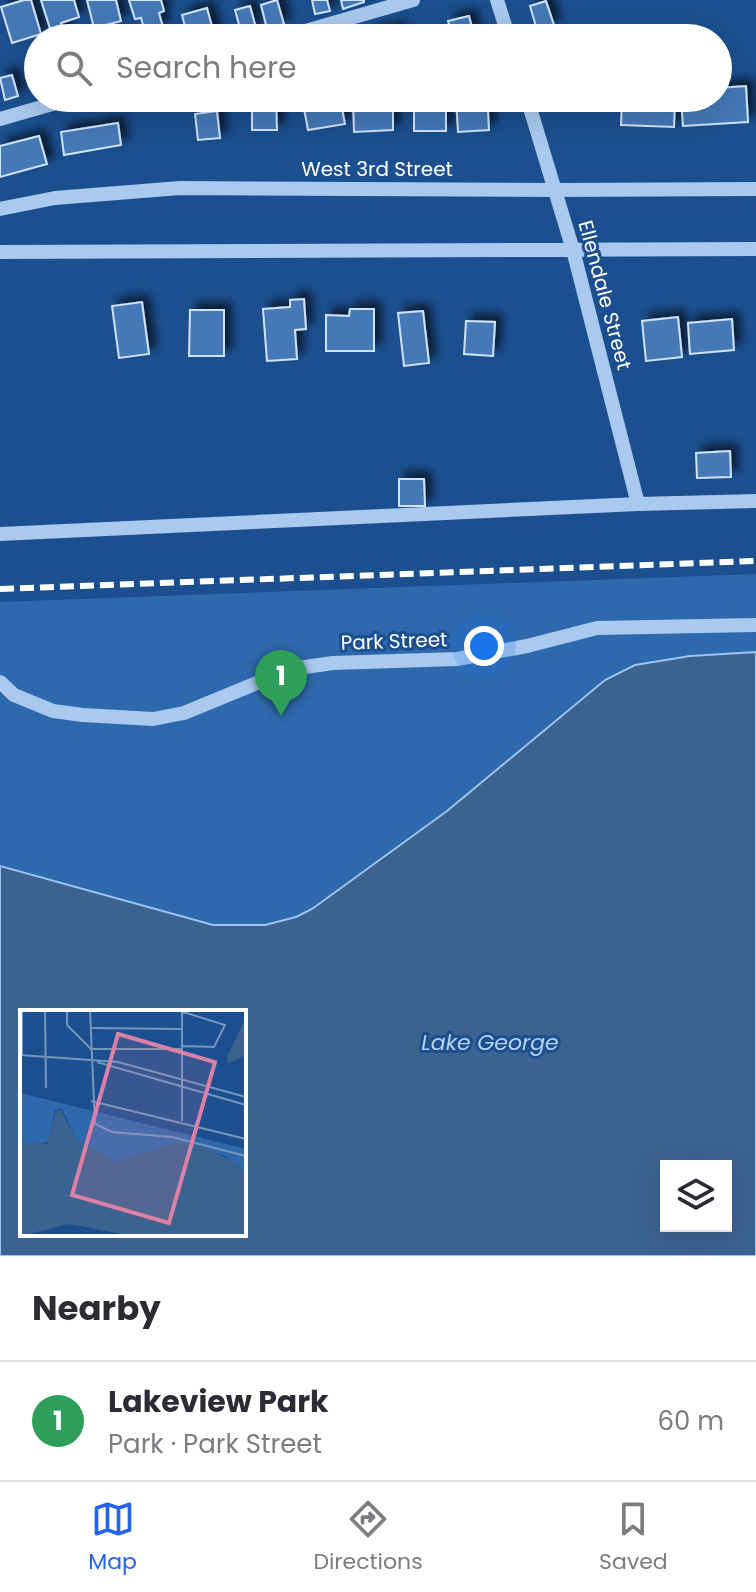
<!DOCTYPE html>
<html lang="en">
<head>
<meta charset="utf-8">
<style>
  :root { --surface:#fff; --page:#f7f7f7; --text:#2b2b33; --muted:#7c7c81; --line:#e1e1e2; --accent:#2563eb }
  body { margin:0; font-family:Poppins,sans-serif; background:var(--page); color:var(--text) }
  .controls { position:absolute; right:24px; bottom:24px; display:grid; overflow:hidden; border-radius:0px; box-shadow:0 8px 32px #0002 }
  .controls button { width:72px; height:72px; display:grid; place-items:center; padding:0; border:0; border-bottom:2px solid var(--line); background:var(--surface); color:var(--text); font:40px sans-serif }
  .you { position:absolute; left:484px; top:646px; width:28px; height:28px; margin:-20px; border:6px solid #fff; border-radius:50%; background:#1a73e8; box-shadow:0 0 0 12px #1a73e833 }
  .badge { display:grid; place-items:center; width:52px; height:52px; border-radius:50%; background:var(--accent); color:#fff; font-size:26px; font-weight:700 }
  .pin { position:absolute; translate:-50% -66px; filter:drop-shadow(0 2px 4px #0008) }
  .pin::after { content:''; position:absolute; top:42px; width:28px; height:24px; background:inherit; clip-path:polygon(0 0,100% 0,50% 100%) }
  .list { margin:0; padding:0; list-style:none }
  h2 { display:flex; justify-content:space-between; align-items:center; height:104px; margin:0; padding:0 32px; font-size:34px }
  h2 small { font-size:26px; font-weight:400; color:var(--muted) }
  .list li { display:grid; grid-template-columns:52px 1fr auto; gap:24px; align-items:center; box-sizing:border-box; height:120px; padding:0 32px; border-top:2px solid var(--line) }
  .list b { display:block; font-size:30px; white-space:nowrap }
  .list p { margin:0; font-size:26px; white-space:nowrap; color:var(--muted) }
  .list em { font-size:26px; font-style:normal; color:var(--muted) }
  .icon { flex:none; width:44px; height:44px; fill:none; stroke:currentColor; stroke-width:2; stroke-linecap:round; stroke-linejoin:round }
  .map { position:relative; flex:none; width:756px; height:1256px; overflow:hidden }
  .search { position:absolute; background:var(--surface); box-shadow:0 8px 32px #0002; left:24px; right:24px; top:24px; height:88px; display:flex; align-items:center; gap:20px; box-sizing:border-box; padding:0 28px; border-radius:44px; color:var(--muted); font-size:30px }
  .sheet { height:224px; background:var(--surface) }
  nav { display:flex; justify-content:space-around; align-items:center; box-sizing:border-box; height:112px; border-top:2px solid var(--line); background:var(--surface); font-size:22px; color:var(--muted) }
  nav a { display:grid; justify-items:center; gap:4px }
  nav .on { color:var(--accent) }
  .map>svg:first-child { display:block }
  .green { fill:#2e69ad }
  .water { fill:#3c6290; stroke:#9cc4f0; stroke-width:2; fill-rule:evenodd }
  .building { fill:#4478b7; stroke:#cfe3fa; stroke-width:2; filter:url(#shadow) }
  .lines { fill:none; stroke-linecap:round; stroke-linejoin:round }
  .minor { stroke:#a9c9ee; stroke-width:14 }
  .rail { stroke:#fff; stroke-width:6; stroke-dasharray:14 6; stroke-linecap:butt }
  .labels { text-anchor:middle; dominant-baseline:central; stroke-width:6; stroke-linejoin:round; paint-order:stroke }
  .street-label { font-size:20px; fill:#fff; stroke:#1b4f8f }
  .water-label { font-size:22px; font-style:italic; fill:#b5d3f5; stroke:#1b4f8f }
  .inset-road { fill:none; stroke:#7695bc; stroke-width:2 }
  .view { fill:#dd80a5; fill-opacity:0.15; stroke:#dd80a5; stroke-width:4 }
  .inset-edge { fill:none; stroke:#fff; stroke-width:4 }
</style>
</head>
<body>
<div class="map">
<svg width="756" height="1256" viewBox="0 0 756 1256">
  <defs>
    <filter id="shadow"><feDropShadow dx="7" dy="-7" stdDeviation="4" flood-color="#0009"/></filter>
  </defs>
  <rect width="100%" height="100%" fill="#1b4f8f"/>
  <path class="green" d="M756,574V652L690,656L635,665L605,680L447,811L312,909L296,917L265,925H213L0,866V602Z"/>
  <path class="water" d="M756,652V1256H0V866L213,925H265L296,917L312,909L447,811L605,680L635,665L690,656ZM22,1012H244V1234H22ZM666,1166H726V1226H666Z"/>
  <path class="building" d="M24,0H31L41,34L12,43L1,7Z
    M41,0H74L79,17L61,23L66,38H53Z
    M87,0H116L121,21L94,28Z
    M129,0H161L164,11L159,13L163,27L145,32L141,18L135,19Z
    M277,0L284,24L267,29L261,5Z
    M312,0H327L330,11L315,14Z
    M341,0H364V2L343,9Z
    M546,1L554,25L537,30L530,6Z
    M250,6L256,28L241,32L235,10Z
    M207,8L214,34L201,38H188L182,15Z
    M469,16L474,35L453,38L448,21Z
    M398,29L399,38H371V34Z
    M38,65V92H36L28,68Z
    M12,75L18,96L5,100L0,78Z
    M746,86L748,122L683,126L681,98H718V88Z
    M237,98H276L277,130H252V98Z
    M302,98H340L345,124L308,130Z
    M414,98H446V131H414Z
    M456,98H495L496,110L488,111L489,130L458,132Z
    M622,98H675L674,127L621,125Z
    M393,100V130L354,132L353,101Z
    M217,111L220,138L198,140L195,114Z
    M118,123L121,145L64,155L61,132Z
    M39,136L47,164L0,177V146Z
    M304,299L306,329L295,330L297,359L267,361L263,309L290,307V300Z
    M142,302L149,354L119,358L112,306Z
    M350,309H374V351H326V315L349,316Z
    M190,310H224V356H189Z
    M423,311L429,363L404,366L398,313Z
    M678,317L682,357L646,361L642,321Z
    M732,319L734,350L690,354L688,323Z
    M466,321L495,322L493,356L464,354Z
    M730,451L731,477L697,478L696,453Z
    M399,479H424L425,506H399Z"/>
  <g class="lines">
    <path class="minor" d="M497,0L509,38
      M281,38L413,0
      M527,98L573,250L638,504
      M0,119L73,98
      M0,209L55,198L180,188L556,190L756,189
      M0,252L756,249
      M0,534L638,504L756,501
      M0,682L14,695L53,711L83,715L153,719L184,713L291,669L333,663L457,659L527,646L597,628L756,625"/>
    <path class="rail" d="M0,589L756,561"/>
  </g>
  <g class="labels">
    <g class="street-label">
      <text x="377" y="169">West 3rd Street</text>
      <text transform="translate(605 295) rotate(75)">Ellendale Street</text>
      <text transform="translate(394 641) rotate(-2)">Park Street</text>
    </g>
    <g class="water-label">
      <text x="490" y="1042">Lake George</text>
    </g>
  </g>
  <g transform="translate(20 1010)">
    <rect width="226" height="226" fill="#1b4f8f"/>
    <path d="M0,83L226,139V163L204,145L156,133L105,152L92,151L56,129L42,98L35,100L28,132L8,135L0,131Z" fill="#2e69ad"/>
    <path d="M226,7V45L208,54L207,47ZM41,100L56,129L96,152L155,133L183,137L210,150L226,163V226H113L49,214L0,226V132L27,134L36,101Z" fill="#3c6290"/>
    <path class="inset-road" d="M2,0V45M25,0L26,78M47,0V15L71,39H162M70,0L75,114L92,122L152,127L226,146M160,1L205,15L194,37L162,36M162,2V111M72,18L161,19M0,45L98,52L226,87M77,52L226,95M71,91L226,129"/>
    <path class="view" d="M98,24L195,52L149,213L52,185Z"/>
    <rect width="226" height="226" class="inset-edge"/>
  </g>
</svg>
<div class="controls">
<button><svg class="icon" aria-label="layers" viewBox="0 0 24 24"><path d="M12 4l9 5-9 5-9-5zM3 14l9 5 9-5"/></svg></button>
</div>
<div class="you"></div>
<div class="pin badge" style="left:281px;top:716px;background:#2e9e5b">1</div>
<div class="search"><svg class="icon" aria-label="search" viewBox="0 0 24 24"><circle cx="10" cy="10" r="6"/><path d="M15 15l6 6"/></svg>Search here</div>
</div>
<section class="sheet">
<h2>Nearby<small></small></h2>
<ul class="list">
<li><span class="badge" style="background:#2e9e5b">1</span><div><b>Lakeview Park</b><p>Park · Park Street</p></div><em>60 m</em></li>
</ul>
</section>
<nav>
<a class="on"><svg class="icon" aria-label="map" viewBox="0 0 24 24"><path d="M3 6l6-2 6 2 6-2v14l-6 2-6-2-6 2zM9 4v14M15 6v14"/></svg>Map</a>
<a><svg class="icon" aria-label="directions" viewBox="0 0 24 24"><path d="M12 3l9 9-9 9-9-9zM9 14v-3h6M13 9l2 2-2 2"/></svg>Directions</a>
<a><svg class="icon" aria-label="saved" viewBox="0 0 24 24"><path d="M7 4h10v16l-5-4-5 4z"/></svg>Saved</a>
</nav>
</body>
</html>
